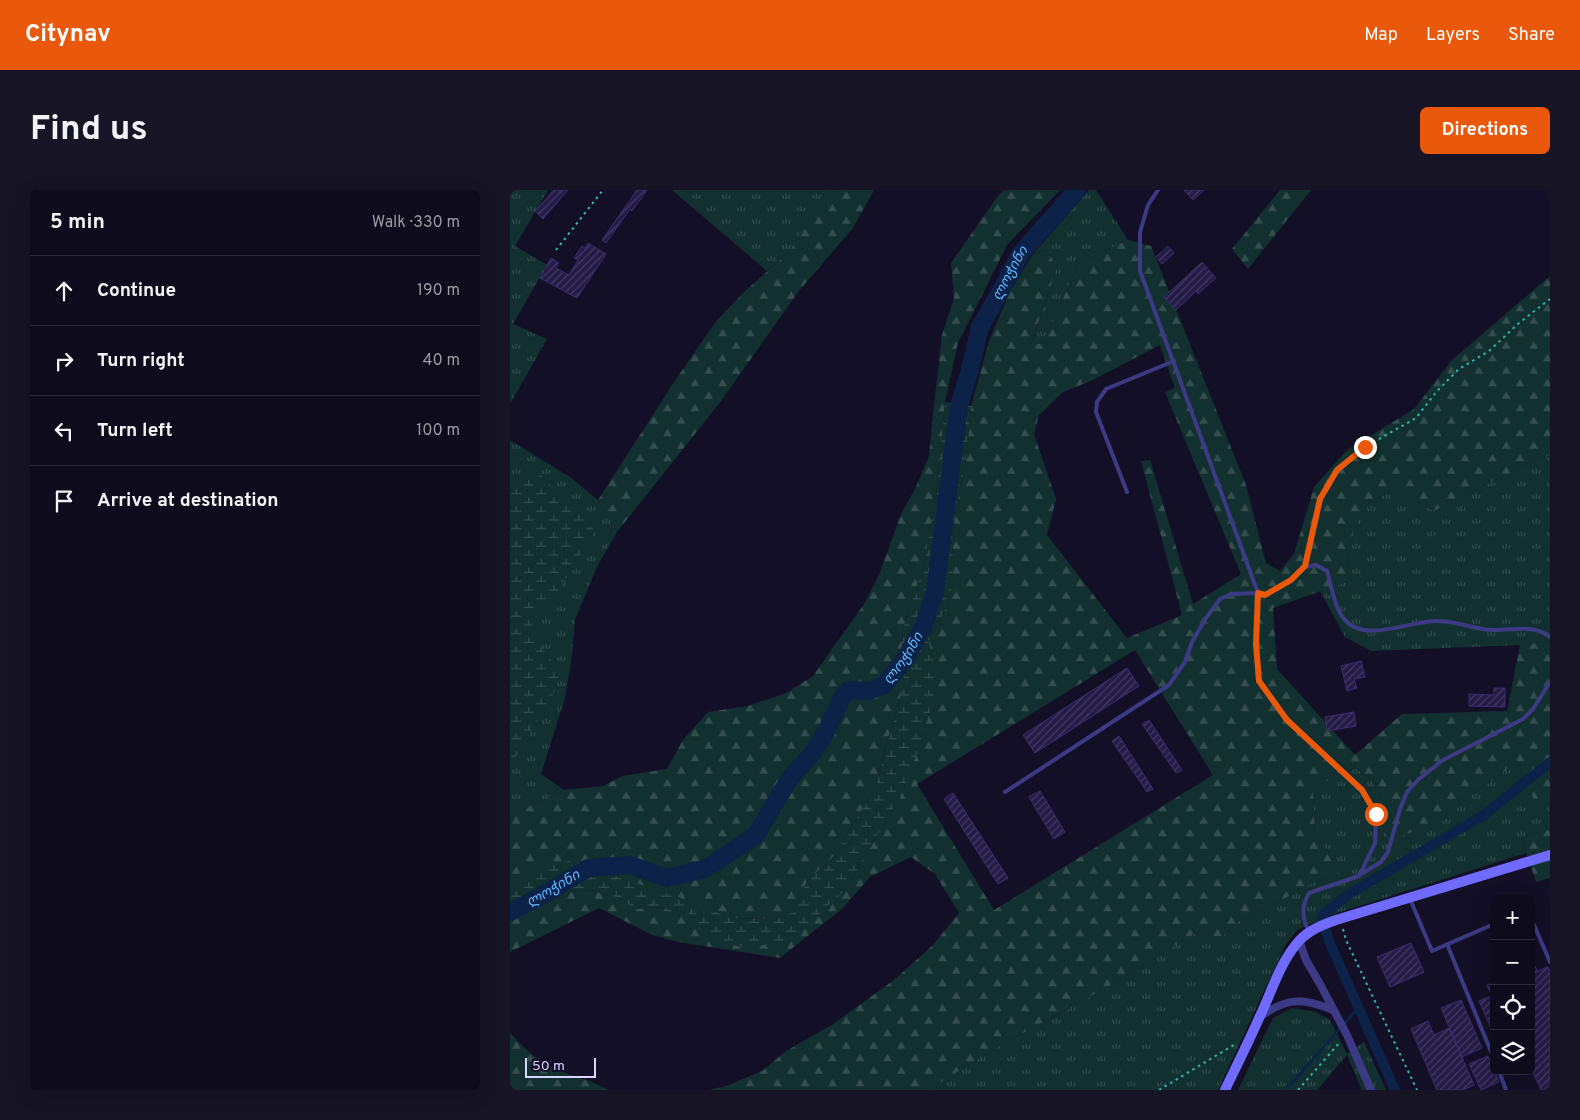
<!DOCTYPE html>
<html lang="en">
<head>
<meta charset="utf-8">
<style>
  :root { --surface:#0e0b1c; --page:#171425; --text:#f1f3f6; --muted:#9b9ba3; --line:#2e2b3b; --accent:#ea580c }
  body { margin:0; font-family:Overpass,"Noto Sans Georgian",sans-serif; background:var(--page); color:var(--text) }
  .controls { position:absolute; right:15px; bottom:15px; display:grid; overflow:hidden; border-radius:8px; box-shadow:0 5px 20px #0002 }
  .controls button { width:45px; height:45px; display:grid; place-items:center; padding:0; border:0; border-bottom:1px solid var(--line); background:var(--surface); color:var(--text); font:25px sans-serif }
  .scale { position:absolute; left:15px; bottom:12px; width:71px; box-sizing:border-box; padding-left:5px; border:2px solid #d9d4ff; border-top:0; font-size:14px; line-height:18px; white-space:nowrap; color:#d9d4ff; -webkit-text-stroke:4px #130f26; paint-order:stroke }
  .stop { position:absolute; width:15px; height:15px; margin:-11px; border:4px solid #ea580c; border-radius:50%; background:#fff }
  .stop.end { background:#ea580c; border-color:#fff; box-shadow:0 1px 5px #0008 }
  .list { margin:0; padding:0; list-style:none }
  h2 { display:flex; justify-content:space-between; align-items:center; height:65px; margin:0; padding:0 20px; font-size:21px }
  h2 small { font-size:16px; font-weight:400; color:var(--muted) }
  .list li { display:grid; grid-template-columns:32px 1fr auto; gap:15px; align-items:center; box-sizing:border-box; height:70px; padding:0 20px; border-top:1px solid var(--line) }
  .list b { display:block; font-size:19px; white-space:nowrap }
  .list em { font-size:16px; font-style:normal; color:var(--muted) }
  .icon { flex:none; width:28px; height:28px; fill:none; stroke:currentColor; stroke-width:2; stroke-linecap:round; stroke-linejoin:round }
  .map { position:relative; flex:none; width:1040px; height:900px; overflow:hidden; border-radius:8px }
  header { display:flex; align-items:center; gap:30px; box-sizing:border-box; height:70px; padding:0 25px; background:var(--accent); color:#fff }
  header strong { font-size:24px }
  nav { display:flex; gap:28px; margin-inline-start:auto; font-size:18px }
  .intro { display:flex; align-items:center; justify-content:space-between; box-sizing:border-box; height:120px; padding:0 30px }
  h1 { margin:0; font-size:35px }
  .button { padding:12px 22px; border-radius:8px; background:var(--accent); color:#fff; font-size:18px; font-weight:700 }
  main { display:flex; gap:30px; padding:0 30px }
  aside { flex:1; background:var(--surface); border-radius:8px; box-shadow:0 5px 20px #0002 }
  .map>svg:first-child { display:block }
  .grass { fill:url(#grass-tufts) }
  .forest { fill:url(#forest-firs); fill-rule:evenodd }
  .wetland { fill:url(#wetland-marsh) }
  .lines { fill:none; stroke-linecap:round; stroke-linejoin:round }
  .stream { stroke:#0c2248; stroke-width:3 }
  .canal { stroke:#0c2248; stroke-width:10 }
  .river { stroke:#0c2248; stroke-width:18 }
  .building { fill:url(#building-hatch); stroke:#3b2d73 }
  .path { stroke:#2fb8b0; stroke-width:2; stroke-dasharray:2.5 4; stroke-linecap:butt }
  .lane { stroke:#3d3a85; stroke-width:4 }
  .street { stroke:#3d3a85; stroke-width:8 }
  .secondary { stroke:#6f6bff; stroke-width:10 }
  .route { stroke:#ea580c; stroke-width:6 }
  .labels { text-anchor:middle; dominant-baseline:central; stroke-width:4; stroke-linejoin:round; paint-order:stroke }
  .water-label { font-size:14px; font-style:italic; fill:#62b6ff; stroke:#130f26 }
</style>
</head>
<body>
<header>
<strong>Citynav</strong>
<nav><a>Map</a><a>Layers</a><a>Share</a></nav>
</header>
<div class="intro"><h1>Find us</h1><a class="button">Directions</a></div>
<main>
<aside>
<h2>5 min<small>Walk · 330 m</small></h2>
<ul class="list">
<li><svg class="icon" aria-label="ahead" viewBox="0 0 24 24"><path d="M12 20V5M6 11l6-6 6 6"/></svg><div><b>Continue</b></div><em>190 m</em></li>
<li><svg class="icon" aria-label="right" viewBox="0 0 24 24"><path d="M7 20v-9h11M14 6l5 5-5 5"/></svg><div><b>Turn right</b></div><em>40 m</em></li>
<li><svg class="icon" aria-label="left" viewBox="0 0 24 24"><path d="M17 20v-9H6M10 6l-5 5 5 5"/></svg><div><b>Turn left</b></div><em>100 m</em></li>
<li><svg class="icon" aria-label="arrive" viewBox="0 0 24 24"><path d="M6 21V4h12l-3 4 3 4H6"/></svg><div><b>Arrive at destination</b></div></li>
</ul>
</aside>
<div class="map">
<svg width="1040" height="900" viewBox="0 0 1040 900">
  <defs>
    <pattern id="grass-tufts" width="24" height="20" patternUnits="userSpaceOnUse" patternTransform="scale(1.25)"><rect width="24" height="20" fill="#12302f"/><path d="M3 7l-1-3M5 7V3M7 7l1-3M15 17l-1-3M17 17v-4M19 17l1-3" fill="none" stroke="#344d4e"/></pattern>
    <pattern id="forest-firs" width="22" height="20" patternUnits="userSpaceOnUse" patternTransform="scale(1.25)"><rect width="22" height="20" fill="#12302f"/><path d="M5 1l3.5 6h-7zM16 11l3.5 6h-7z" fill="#344d4e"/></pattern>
    <pattern id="wetland-marsh" width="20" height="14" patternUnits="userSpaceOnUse" patternTransform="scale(1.25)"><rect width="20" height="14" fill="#12302f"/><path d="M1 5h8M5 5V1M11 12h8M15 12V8" fill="none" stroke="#344d4e"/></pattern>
    <pattern id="building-hatch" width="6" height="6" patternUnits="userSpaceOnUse" patternTransform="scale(1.25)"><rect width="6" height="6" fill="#241b47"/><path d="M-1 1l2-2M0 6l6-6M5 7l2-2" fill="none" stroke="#433b63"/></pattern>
  </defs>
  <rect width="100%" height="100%" fill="#130f26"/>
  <path class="grass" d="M0,0H38L5,56L37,75L3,134L37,149L0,214Z
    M162,0H318L279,62L257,81Z
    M579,0H586L618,50L568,74L533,154L521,155L547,77L537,60L523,64Z
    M0,250L60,287L88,310L107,342L87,377L65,430L62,466L55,508L31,584L54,600L21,615L0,628Z
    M1040,265V451L1010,455L861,461L835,447L810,401L837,392L838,366L845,336L859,312L884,300L924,321L1024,270Z
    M1007,570L1026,613L1040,604V639L1011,647L1016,663L824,724L787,740L776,754L708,900H419L480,861L594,799L683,744L712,747L727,732L781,705L792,697L829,684L805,642L803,601L840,575L861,588L877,622L873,652L934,630L944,612L971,598L988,587Z
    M782,818L806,822L820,830L837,864L854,852L876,900H852L837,865L807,900H728L763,828Z"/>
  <path class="forest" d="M318,0H364L343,38L288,102L211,211L107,342L88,310L166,189L207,130L235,101L279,62Z
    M494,0H550L497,55L448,153L435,212L426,310L414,373L392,442L394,496L372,569L366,596L324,666L297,691L284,722L265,729L221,728L177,710L8,692L0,695V628L21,615L54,600L93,596L112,586L157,579L173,550L198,522L238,516L276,503L303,486L354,414L369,385L391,324L405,299L419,266L423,224L432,145L444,108L441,73L487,7Z
    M770,0H801L738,79L722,59Z
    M618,50L641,56L736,295L756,373L770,381L784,364L804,297L837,260L904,219L942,170L1040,86V265L1024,270L924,321L884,300L859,312L845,336L838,366L837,392L763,418L767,479L845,565L892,524L997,521L1010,455L1040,451V604L1026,614L1007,570L988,587L971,598L944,612L934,630L873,653L877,622L861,588L840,575L803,601L805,642L829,684L792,697L781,705L727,732L712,747L683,744L594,799L480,861L419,900H199L216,896L252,881L276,861L323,834L384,790L423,755L449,723L425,684L401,667L360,687L332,719L270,768L168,752L142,745L89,718L0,762V731L52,703L81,700L110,708L124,719L147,717L179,724L188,738L232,757L336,699L390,607L423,469L418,451L437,416L444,389L442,351L446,317L455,279L461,216L479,151L500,101L523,64L537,60L547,77L521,154H533L568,74ZM650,155L665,198L655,202L731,384L683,414L640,270L631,271L672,425L617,448L537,345L546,309L524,244L529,225L553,202L581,191ZM625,460L703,585L484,720L407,594Z
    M1040,639V688L1026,692L1011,647Z
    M0,843C13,857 28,872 46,879C63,887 82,890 98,900H0Z"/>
  <path class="wetland" d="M435,212L461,216L455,279L446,317L442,351L444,389L437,416L418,451L423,468L424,508L409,558L390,607L336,699L306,727L274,753L231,757L204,750L188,738L179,724L147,717L124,719L110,708L81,700L52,703L0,731V695L8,692L36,675L59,671L177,710L221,728L265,729L284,722L297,691L324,666L366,596L372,570L394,496L392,442L414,373L426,310Z
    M31,285L85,341L46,405L35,410L22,435L31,457L51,482L42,507L0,576V291L22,289Z"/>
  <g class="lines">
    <path class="stream" d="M776,900L848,818"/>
    <path class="canal" d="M885,900L819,751L812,727L814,724L839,704L974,625L1040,572"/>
    <path class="river" id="s1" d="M0,722L28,708L78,678L120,675L157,688L195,679L246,645L280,588L302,564L318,538L330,511L338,500L359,501L374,495L396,468L414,435L425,402L449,216L460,180L470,137L490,102L511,63L567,0"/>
  </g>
  <path class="building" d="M44,0H58L33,29L25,21Z
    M127,0H137L122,21L120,19L96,53L92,50Z
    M674,0H694L683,10Z
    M78,53L96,64L67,108L30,88L41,68L49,73L46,78L59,85L68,70L64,68L72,56L75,58Z
    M658,56L664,63L652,74L646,67Z
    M692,72L706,88L688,104L686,101L666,120L654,107Z
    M851,471L855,487L844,489L847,498L837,501L831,476Z
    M617,478L629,496L525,563L513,545Z
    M984,498H995V517L959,516V504L984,505Z
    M844,522L846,536L817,541L815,527Z
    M639,530L672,580L666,583L632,534Z
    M609,546L643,599L637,602L602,551Z
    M530,601L555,642L544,649L519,607Z
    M443,603L498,688L488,694L434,609Z
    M901,753L914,782L880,797L867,767Z
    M1024,774L1027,781L1038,777L1040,782V900H1031L1021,878V775Z
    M984,792V845L969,811L982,806L977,795Z
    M951,810L972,858L952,867L931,818Z
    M918,831L924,845L939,838L964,895L953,900H927L901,839Z
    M978,866L989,892L971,900L959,874Z"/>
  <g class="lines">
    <path class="path" d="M46,60L93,0
      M797,371L809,309L827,280L855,257L906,228L927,201L949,179L979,161L1009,133L1040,109
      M755,405L781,390L790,381
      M833,739L836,750L907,900
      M649,900L727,853
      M788,900L830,852"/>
    <path class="lane" d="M648,0L638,15L630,42V81L748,403L746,454L749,491L777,530L852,600L866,624L865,653L849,686L799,703C791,717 792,728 799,742
      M617,302L586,222L587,212L596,199L664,171
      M795,377L806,375L817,381C821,394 823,409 829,421C847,459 897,430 928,431C946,431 963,439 981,440C1001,441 1022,433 1040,447
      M495,602L659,495L675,472L682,452L696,428L710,409L721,404L748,403
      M851,684L871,672L878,662L890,619L897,602L909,589L933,570L1013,529L1023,519L1040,492
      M900,709L922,761L984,734
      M1021,728L1040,772
      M937,754L984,869
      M989,881L996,900"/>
    <path class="street" d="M789,750L796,770L810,794L837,845L861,900
      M751,826C778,807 793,808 823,820"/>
    <path class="secondary" d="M715,900C727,875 739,851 750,826C762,801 770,772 789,751C799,740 812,735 826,730L1040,665"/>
  </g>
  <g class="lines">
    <path class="route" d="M855,257L827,280L810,309L795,376L781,390L755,405L748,403L746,454L749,491L777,530L852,600L866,624"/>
  </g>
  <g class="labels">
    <g class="water-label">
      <text stroke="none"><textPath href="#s1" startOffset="919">ლოჭინი</textPath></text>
      <text stroke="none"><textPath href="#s1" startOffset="514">ლოჭინი</textPath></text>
      <text stroke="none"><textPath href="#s1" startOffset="49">ლოჭინი</textPath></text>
    </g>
  </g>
</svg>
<div class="controls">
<button>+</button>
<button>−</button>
<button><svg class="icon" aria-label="locate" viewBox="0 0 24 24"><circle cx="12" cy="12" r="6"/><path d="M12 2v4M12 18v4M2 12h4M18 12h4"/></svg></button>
<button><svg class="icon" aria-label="layers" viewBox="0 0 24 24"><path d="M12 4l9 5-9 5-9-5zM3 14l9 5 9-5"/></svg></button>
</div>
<div class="scale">50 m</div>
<div class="stop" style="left:866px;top:624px"></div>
<div class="stop end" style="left:855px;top:257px"></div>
</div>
</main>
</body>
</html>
